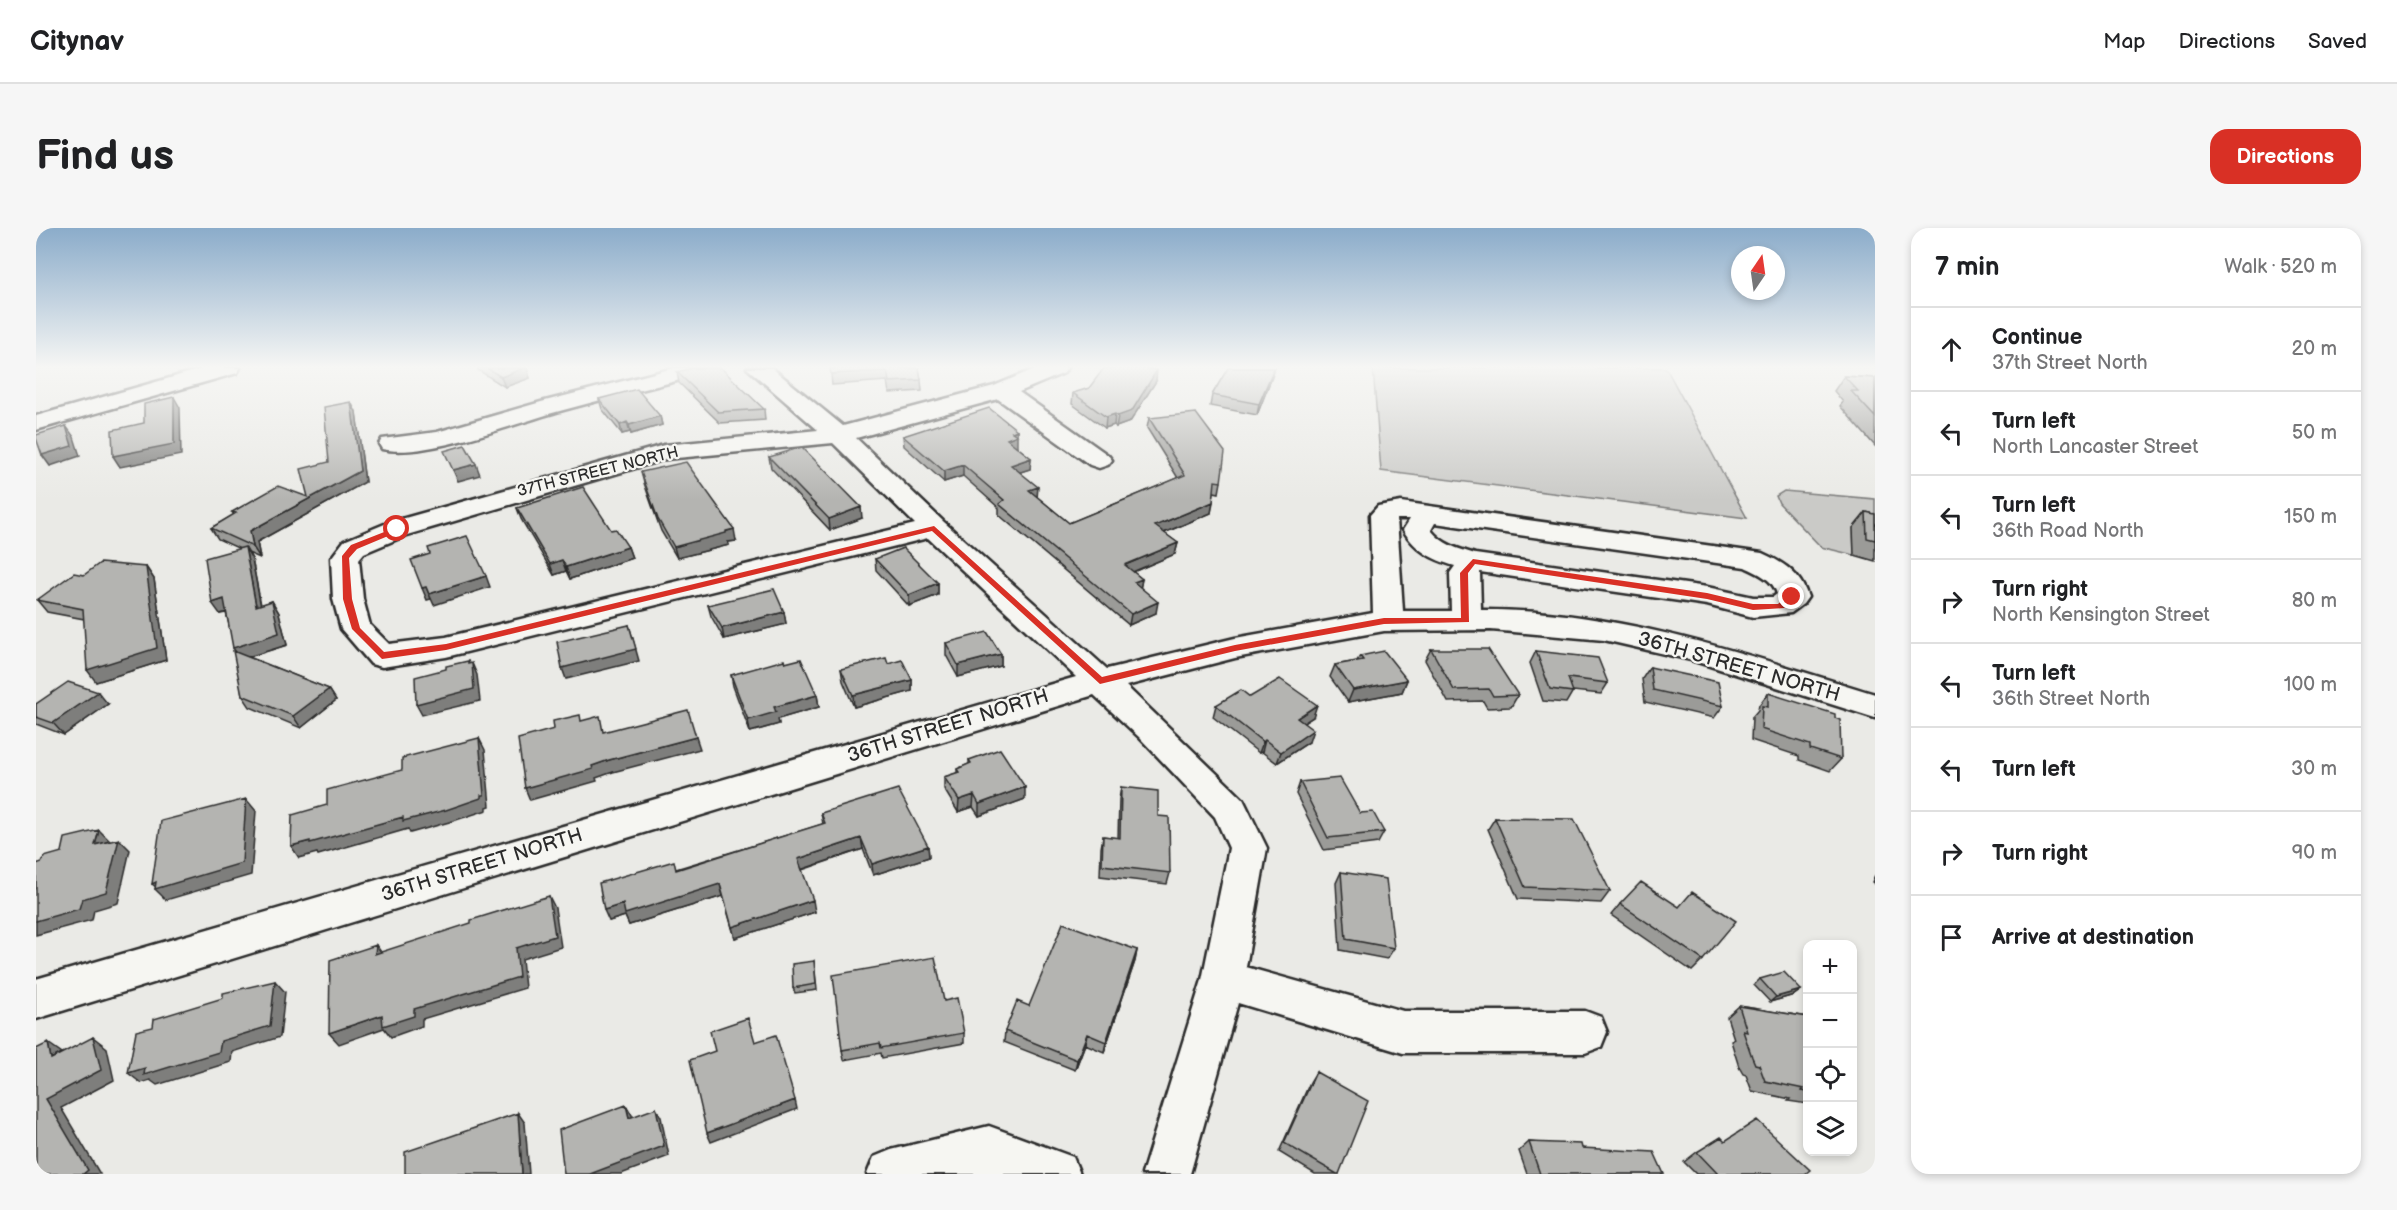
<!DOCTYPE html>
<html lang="en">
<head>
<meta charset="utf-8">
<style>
  :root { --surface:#fff; --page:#f6f6f6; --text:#202124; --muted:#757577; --line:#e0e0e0; --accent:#d93025 }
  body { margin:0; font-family:"Balsamiq Sans",sans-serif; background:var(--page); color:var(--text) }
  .controls { position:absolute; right:18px; bottom:18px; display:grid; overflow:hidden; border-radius:12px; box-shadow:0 3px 9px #0003 }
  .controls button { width:54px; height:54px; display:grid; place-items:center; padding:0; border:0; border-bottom:2px solid var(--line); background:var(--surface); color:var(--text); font:30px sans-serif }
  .compass { position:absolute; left:1695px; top:18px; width:54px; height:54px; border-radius:50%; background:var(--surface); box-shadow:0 3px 9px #0003; rotate:13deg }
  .stop { position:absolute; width:18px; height:18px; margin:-14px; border:4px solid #d93025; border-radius:50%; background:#fff }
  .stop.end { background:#d93025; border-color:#fff; box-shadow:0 2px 6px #0008 }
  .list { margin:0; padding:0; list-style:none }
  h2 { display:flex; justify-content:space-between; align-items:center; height:78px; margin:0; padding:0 24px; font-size:26px }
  h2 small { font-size:20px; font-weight:400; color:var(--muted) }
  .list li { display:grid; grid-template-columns:39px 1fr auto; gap:18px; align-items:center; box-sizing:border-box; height:84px; padding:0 24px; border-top:2px solid var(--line) }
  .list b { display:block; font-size:22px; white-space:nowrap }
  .list p { margin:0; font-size:20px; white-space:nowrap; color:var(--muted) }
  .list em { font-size:20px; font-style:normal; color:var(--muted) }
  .icon { flex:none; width:33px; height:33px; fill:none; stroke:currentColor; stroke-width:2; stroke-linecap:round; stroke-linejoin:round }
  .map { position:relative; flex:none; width:1839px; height:946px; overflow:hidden; border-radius:18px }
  header { display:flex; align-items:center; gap:36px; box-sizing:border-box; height:84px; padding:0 30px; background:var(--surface); border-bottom:2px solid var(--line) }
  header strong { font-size:28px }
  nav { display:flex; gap:33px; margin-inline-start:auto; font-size:21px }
  .intro { display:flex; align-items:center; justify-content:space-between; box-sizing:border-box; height:144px; padding:0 36px }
  h1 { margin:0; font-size:42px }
  .button { padding:15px 27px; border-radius:18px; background:var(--accent); color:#fff; font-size:21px; font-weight:700 }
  main { display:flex; gap:36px; padding:0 36px }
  aside { flex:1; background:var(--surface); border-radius:18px; box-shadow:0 3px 9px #0003 }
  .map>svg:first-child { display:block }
  .green { fill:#cacac7; stroke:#7a7a79; stroke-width:1.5 }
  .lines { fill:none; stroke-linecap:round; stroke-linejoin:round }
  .minor-casing { stroke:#2b2b2b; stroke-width:5 }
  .minor { fill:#f6f6f2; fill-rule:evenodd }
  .wall { fill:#9b9b98; stroke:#2b2b2b; stroke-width:1.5 }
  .shaded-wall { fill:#7e7e7c; stroke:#2b2b2b; stroke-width:1.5 }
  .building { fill:#b4b4b1; stroke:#2b2b2b; stroke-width:1.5 }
  .route { fill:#d93025 }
  .labels { text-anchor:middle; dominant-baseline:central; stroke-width:4.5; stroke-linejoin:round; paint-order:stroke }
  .far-street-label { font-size:16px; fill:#2b2b2b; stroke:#f6f6f2 }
  .street-label { font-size:20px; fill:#2b2b2b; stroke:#f6f6f2 }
</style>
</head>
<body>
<header>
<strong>Citynav</strong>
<nav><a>Map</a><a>Directions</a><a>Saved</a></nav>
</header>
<div class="intro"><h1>Find us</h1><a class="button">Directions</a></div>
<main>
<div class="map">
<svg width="1839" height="946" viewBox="0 0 1839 946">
  <rect width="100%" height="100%" fill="#eaeae6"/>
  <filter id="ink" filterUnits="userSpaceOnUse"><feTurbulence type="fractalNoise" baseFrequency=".0167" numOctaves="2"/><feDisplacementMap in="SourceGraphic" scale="12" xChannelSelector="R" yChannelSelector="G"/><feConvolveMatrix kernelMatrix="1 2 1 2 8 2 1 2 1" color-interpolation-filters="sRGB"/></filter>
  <g filter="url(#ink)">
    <path class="green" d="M1337,140H1630L1711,290L1345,243Z
      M1748,263L1839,271V306L1817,300L1818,327L1785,319L1743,275L1740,268Z"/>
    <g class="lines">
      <defs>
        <path id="minor" d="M169,140H204L201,145L0,202V188Z
          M638,140H675L672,145C621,158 571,170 520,184C478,196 387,231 346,221L343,216L346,211L401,204L505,174Z
          M711,140H736L807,198L958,158L1001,140H1031L1028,145L983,164L1072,227L1076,232L1072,237L1063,240L1054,237L962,171L820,210L908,294L1071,441L1199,410L1337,385L1334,287L1342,278L1365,274L1726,325C1748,335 1764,345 1772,369L1767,376L1755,385L1717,389L1671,377L1444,344L1445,382C1581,381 1711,427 1839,466V490L1655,432L1568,412L1455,402L1348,403L1199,430L1090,458L1207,571L1231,620L1210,739L1367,783H1549L1565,789L1571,804L1565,819L1549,825H1367L1202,775L1154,946H1106L1166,752L1193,620L1179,589L1104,510L1058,467L0,791V751L1040,449L892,310L410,429L346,439L335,436L305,401L297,371L295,330L308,313L351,295L628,217L782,202ZM797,215L879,296L410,409L353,416L334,397L327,371L323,331L328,325L371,307L630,231ZM1361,291H1374L1367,302C1380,323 1395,331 1419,338L1414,345L1415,383H1367ZM1399,295L1709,339C1722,345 1737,351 1741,366L1737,369H1717L1671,359L1439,326C1422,321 1406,316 1395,302Z
          M953,898L1037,929L1044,946H831L838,929L855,922Z"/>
      </defs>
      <use href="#minor" class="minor-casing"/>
      <use href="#minor" class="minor"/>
    </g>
    <path class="wall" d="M441,140H491L494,150L469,159L442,142Z
      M883,140L885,152L886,163L853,165L851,153L796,157L795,146Z
      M1192,140H1239L1221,187L1174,178L1176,167Z
      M641,144L728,181L729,192L684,195L643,155Z
      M1808,148L1839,150V218L1804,178L1807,174L1798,163Z
      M1120,153L1094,194L1080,199L1078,197L1069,200L1036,176L1037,165Z
      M563,171L624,188L626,197L595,206L594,204L586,206L566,181Z
      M320,184L329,254L221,314L224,330L212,325L216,331L225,377L236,373L243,385L251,417L213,429L293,461L300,472L265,500L214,479L206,467L200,424L190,385L184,386L204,321L182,311L175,300L198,287L196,284L272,269L293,234Z
      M1113,190L1185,254L1183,265L1178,264L1175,285L1128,305L1142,315L1139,326L1097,344L1106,351L1104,360L1120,385L1093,397L963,287V280L927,248L908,254L868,218L867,208L981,202L980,218L995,230L994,241L984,244L1001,269L1033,295L1142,250L1111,200Z
      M733,229L826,290L794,302L735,240Z
      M605,244L700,313L692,314L693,317L641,330L625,303L608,255Z
      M481,280L575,302L592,319L596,330L534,351L530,343L518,347L485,291Z
      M1830,284L1839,286V333L1818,327L1817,300Z
      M839,331L902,355V367L873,378L840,342Z
      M110,339L118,351L130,432L60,454L48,391L11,384L1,372L48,347Z
      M672,377L748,384L750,396L688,411L675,388Z
      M910,415L965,426V438L922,449L910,427Z
      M1395,421L1482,467L1475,479L1451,480L1447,473L1412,474L1389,432Z
      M1500,423L1572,455L1565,466L1537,463L1530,475L1507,473L1494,435Z
      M1324,428L1371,452L1366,464L1312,474L1294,449L1299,437L1321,433Z
      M749,435L781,467L783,479L742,491L743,496L714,504L697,458L695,447Z
      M852,436L876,452V463L818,479L807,453L805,441Z
      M1614,439L1687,478L1678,490L1609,474L1606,451Z
      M1732,465L1799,490L1805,531L1794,543L1763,532V528L1715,512L1716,489L1722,482L1723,477Z
      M1214,469L1277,489L1267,495L1273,514L1241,535L1226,524L1223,525L1177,489L1180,477Z
      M0,476H72L28,507L0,496Z
      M933,532L989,571L943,588L937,579L922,584L908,561V549L921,545V541L933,536Z
      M1264,554L1324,585L1348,604L1342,615L1288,622L1260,566Z
      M1085,559L1122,588L1134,645L1131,656L1064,648L1065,620L1067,608L1082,610L1083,571Z
      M785,585L892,618L893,629L837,647L827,621L766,642L779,684L699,710L687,668L593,697L589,688L573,693L640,641L787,596Z
      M1459,590L1574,663L1565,675L1482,671L1452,601Z
      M1305,644L1358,720L1351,731L1304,722L1300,655Z
      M1839,647V656L1836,654Z
      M1584,676L1667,732L1656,743L1575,687Z
      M1101,722L1099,733L1068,824L1049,816L1039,842L968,814L969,803L993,778Z
      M778,733L781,762L759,765L757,760Z
      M1724,751L1765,762L1758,767L1734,774L1718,757Z
      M908,773L928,805V815L846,830L845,825L808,832L806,822Z
      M1703,778L1772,789V876L1752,873L1754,871L1716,863L1710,847L1707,846L1703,839L1695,813L1698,811L1691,789Z
      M1280,844L1303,946H1279L1243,924L1274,854Z
      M1689,913L1769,946H1660L1648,934L1661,924Z
      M1493,914L1546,920L1628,946H1491L1483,923Z"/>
    <path class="shaded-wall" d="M488,140H491L494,150L469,159L465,149Z
      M1238,140H1239L1238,144L1221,187L1223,176Z
      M1121,142L1120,153L1094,194L1080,199L1082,188Z
      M138,169L144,180L145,227L84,239L77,228Z
      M315,174L320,184L329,254L221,314L224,330L217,319L214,303L324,243Z
      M1079,186L1078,197L1069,200L1070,189Z
      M624,188L626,197L595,206L593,197Z
      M591,194L594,204L586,206L584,197Z
      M30,198L38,209L44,228L14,238L6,227Z
      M981,202V218L971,221V211L976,204Z
      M995,230L994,241L975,247V237Z
      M440,236L444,247L422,253L417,242Z
      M927,237V248L908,254V243Z
      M1002,259L1001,270L993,262Z
      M1177,274L1175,285L1118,309L1119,298Z
      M825,279L826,290L794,302L793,291Z
      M698,301L700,313L692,314L693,317L641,330L638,319Z
      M1142,315L1139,326L1087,348L1089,337Z
      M209,319L216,331L227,390L220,378Z
      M592,319L596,330L534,351L530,339Z
      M526,332L530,343L518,347L514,336Z
      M110,339L118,351L130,432L60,454L51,442Z
      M450,348L454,359L398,377L393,366Z
      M1106,351L1104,362L1098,354Z
      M902,355V367L873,378V367Z
      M390,359L395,371L391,372L386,360Z
      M188,371L195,383L184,386L176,375Z
      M236,373L243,385L251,417L205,431L197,420Z
      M1122,374L1120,385L1093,397L1095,386Z
      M748,384L750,396L688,411L686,400Z
      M593,397L603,433L530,451L526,440Z
      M965,426V438L922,449V437Z
      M432,433L436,442V435L441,447L444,473L386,487L380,476L432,436Z
      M876,452V463L818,479L817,467Z
      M1371,452L1366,464L1312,474L1317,462Z
      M293,461L300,472L265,500L257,488Z
      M62,464L72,476L28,507L17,495Z
      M781,467L783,479L742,491L743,496L714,504L712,492L738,479Z
      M1281,477L1277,489L1257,502L1261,490Z
      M1277,502L1273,514L1241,535L1245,524Z
      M660,509L664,521L577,544L560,550L561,553L494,572L489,560L573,532Z
      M443,510L449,522L454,578L451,579V582L417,593L374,605L372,601L282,627L281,625L263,630L255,618L367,589Z
      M1229,512L1226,524L1223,525L1227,514Z
      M989,559V571L943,588V576Z
      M938,567L937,579L922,584L923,572Z
      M210,571L220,583L215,647L130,672L119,661L121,660L116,656Z
      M63,602L74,613L59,617Z
      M825,610L827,621L764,642L762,631Z
      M83,611L94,622L82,675L58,682L56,692L0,707V693L46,671Z
      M892,618L893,629L837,647L836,636Z
      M684,656L687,668L593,697L589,688L573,693L568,682L587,676Z
      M513,668L519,680L525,719L486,731L489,760L386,791V798L355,809L348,800L303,816L293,805L346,787L378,781L480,720Z
      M777,672L779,684L699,710L696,699Z
      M340,717L348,728L339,726Z
      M1101,722L1099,733L1068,824L1070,814Z
      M239,753L249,764L244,809L196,824L195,834L121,857L114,852L105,855L92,845L185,813Z
      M1765,762L1758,767L1734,774L1740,769Z
      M1051,806L1049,816L1039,842L1041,832Z
      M57,809L71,820L78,852L25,880L64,946H47L10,871Z
      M12,815L26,825L15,831Z
      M759,872L761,881L675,914L671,905Z
      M590,877L596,887L598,900L593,890Z
      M620,880L625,889L633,928L585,946H554Z
      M482,885L489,895L493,946H486Z"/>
    <path class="building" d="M451,140H488L465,149Z
      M657,140H685L728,181L682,184L641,144Z
      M794,140H883L885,152L853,154L851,143L795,146Z
      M1068,140H1109L1121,142L1096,183L1082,188L1079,186L1070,189L1037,165L1053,160Z
      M1192,140H1238L1223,176L1176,167Z
      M1808,148L1839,150V189L1815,163H1822Z
      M601,161L624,188L593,197L591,194L584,197L563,171Z
      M138,169V216L77,228L76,202L108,195V176Z
      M315,174L324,243L214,303L217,319L175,300L200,285L196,284L242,258L272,269L265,241L293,234L288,179Z
      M953,180L981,202L976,204L981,207L971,211L995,230L975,237L1002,259L993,262L1033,295L1149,247L1113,190L1160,185L1189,224L1185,254L1179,253L1177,274L1119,298L1142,315L1089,337L1106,351L1098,354L1122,374L1095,386L963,276L968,272L927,237L908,243L867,208Z
      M30,198L36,218L6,227L0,210V207Z
      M429,217L440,236L417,242L408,223Z
      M766,219L825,279L793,291L733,229Z
      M650,234L698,301L690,303V305L638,319L622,291L605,244Z
      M547,259L575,302L580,301L592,319L530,339L526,332L514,336L481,280Z
      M1830,284L1839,286V312L1831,310Z
      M431,308L450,348L393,366L390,359L386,360L375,332L394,326L392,320Z
      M209,319L220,378L236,373L243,405L197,420L188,371L176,375L169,330Z
      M867,320L902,355L873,367L839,331Z
      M64,335L110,339L121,420L51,442L47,381L1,372L38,345L48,347Z
      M738,361L748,384L686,400L672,377Z
      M593,397L600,421L526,440L521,414Z
      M951,404L965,426L922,437L910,415Z
      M1395,421H1452L1482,467L1457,468L1453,461L1418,462Z
      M197,423L293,461L257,488L206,467Z
      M1348,423L1371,452L1317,462L1299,437L1327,432L1324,428Z
      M1500,423L1562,430L1572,455L1532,450L1537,464L1514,461Z
      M850,430L852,436L866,432L876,452L817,467L805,441Z
      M765,431L781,467L738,479L740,484L712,492L695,447L748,432L749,435Z
      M432,433V436L436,435L438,461L380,476L379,449L410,441V438Z
      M1614,439L1682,454L1687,478L1617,462Z
      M1244,451L1281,477L1261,490L1277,502L1245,524L1229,512L1227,514L1180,477L1205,462L1214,469Z
      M32,454L62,464L17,495L0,489V476Z
      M1732,465L1799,486V490L1804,492L1805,531L1774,521V517L1725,501L1726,478L1732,479Z
      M652,482L660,509L573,532L556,538L557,541L489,560L482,511L518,501L517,493L544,487L545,493L564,488L567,504Z
      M443,510L448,567H445V570L410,582L367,593V589L274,615V613L255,618L256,587L291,577V562L366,542V530Z
      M964,521L989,559L943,576L938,567L923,572L908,549L923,544L921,541L935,535L933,532Z
      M1304,550L1324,585L1337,584L1348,604L1292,610L1264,554Z
      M1085,559L1122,563V588L1133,589L1134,645L1066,637L1067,608L1084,610Z
      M862,561L892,618L836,636L825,610L762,631L777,672L696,699L684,656L589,686L587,676L568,682L563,655L638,633L640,642L789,595L785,585Z
      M210,571L206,635L119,661L120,654L116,656L125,593Z
      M1459,590L1538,591L1574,663L1489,659Z
      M63,602L59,617L83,611L70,664L46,671L43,681L0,693V636L6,634L8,629L26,624L29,610Z
      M1305,644L1350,651L1358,720L1310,711Z
      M1605,654L1643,679L1656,664L1700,693L1667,732L1584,676Z
      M513,668L519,708L480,720L483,749L378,781V788L347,798L346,787L293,805L294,732L340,717L339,726L435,695V692Z
      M1027,695L1101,722L1070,814L1051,806L1041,832L969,803L981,773L993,778Z
      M899,729L908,773L921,770L928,805L845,820L844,815L806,822L797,747Z
      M778,733L780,756L757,760L756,736Z
      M1748,744L1765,762L1740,769L1724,751Z
      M239,753L234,798L185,813L183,824L108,847L109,840L92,845L100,803L117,799L118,791L187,770V765Z
      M1703,778L1772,789V864L1766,863L1768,861L1729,853L1723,837L1719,836L1716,829L1707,803L1711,804Z
      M712,790L719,814L740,807L759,872L671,905L654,832L679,823L674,803Z
      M57,809L65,842L10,871L52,942L47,946H0V821L12,815L15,831Z
      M1280,844L1332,873L1303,946H1301L1248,915Z
      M590,877L593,890L620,880L628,918L554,946H528L523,902Z
      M482,885L486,946H369V924Z
      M1721,892L1774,942L1769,946H1682L1661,924L1685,909L1689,913Z
      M1493,914L1545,916L1546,920L1618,924L1628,946H1504Z"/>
  </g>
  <linearGradient id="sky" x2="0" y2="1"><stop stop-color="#8bacca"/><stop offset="0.51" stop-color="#f6f6f4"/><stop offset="1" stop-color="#f6f6f4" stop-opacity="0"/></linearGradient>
  <rect width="1839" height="272" fill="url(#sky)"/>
  <path class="route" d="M898,298L1066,449L1199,417L1348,390H1425L1424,345L1437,331L1671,365L1717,376H1742L1753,367L1761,369L1748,380L1717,382L1671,371L1439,336L1432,345L1433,394L1348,396L1199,423L1064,456L896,303L410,422L346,431L316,401L307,371L306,328L315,317L361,299L365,301L364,303L321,321L313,330L316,371L324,400L348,424L410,416Z"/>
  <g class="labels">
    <g class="far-street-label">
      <text transform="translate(562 244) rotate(-14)">37TH STREET NORTH</text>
    </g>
    <g class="street-label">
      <text transform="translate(1703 439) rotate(16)">36TH STREET NORTH</text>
      <text transform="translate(912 498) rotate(-17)">36TH STREET NORTH</text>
      <text transform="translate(446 637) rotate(-17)">36TH STREET NORTH</text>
    </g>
  </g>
</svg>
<div class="controls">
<button>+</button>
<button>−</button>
<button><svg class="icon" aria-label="locate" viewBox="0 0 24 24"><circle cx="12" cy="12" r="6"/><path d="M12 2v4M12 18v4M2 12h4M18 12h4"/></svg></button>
<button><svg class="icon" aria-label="layers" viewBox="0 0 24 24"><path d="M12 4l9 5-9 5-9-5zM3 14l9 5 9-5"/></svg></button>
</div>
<svg class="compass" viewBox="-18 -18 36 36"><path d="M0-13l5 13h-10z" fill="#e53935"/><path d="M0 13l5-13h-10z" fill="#757577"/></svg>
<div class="stop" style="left:361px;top:301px"></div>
<div class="stop end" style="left:1756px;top:369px"></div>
</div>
<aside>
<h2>7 min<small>Walk · 520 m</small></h2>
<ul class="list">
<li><svg class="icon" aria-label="ahead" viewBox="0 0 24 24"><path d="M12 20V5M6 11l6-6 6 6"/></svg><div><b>Continue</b><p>37th Street North</p></div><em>20 m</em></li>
<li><svg class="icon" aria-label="left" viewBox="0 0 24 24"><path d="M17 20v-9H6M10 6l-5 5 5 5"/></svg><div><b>Turn left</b><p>North Lancaster Street</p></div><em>50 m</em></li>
<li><svg class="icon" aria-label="left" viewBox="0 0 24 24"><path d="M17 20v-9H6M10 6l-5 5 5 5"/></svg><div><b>Turn left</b><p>36th Road North</p></div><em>150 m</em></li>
<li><svg class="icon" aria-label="right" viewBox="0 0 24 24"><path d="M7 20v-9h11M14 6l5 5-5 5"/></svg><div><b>Turn right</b><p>North Kensington Street</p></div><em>80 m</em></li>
<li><svg class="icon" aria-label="left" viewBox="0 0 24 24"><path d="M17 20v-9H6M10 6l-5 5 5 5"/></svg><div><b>Turn left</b><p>36th Street North</p></div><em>100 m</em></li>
<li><svg class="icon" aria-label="left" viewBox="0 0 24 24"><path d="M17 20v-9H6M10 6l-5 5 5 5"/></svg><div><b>Turn left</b></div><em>30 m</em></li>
<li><svg class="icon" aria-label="right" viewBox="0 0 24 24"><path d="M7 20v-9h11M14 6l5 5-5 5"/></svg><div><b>Turn right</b></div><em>90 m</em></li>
<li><svg class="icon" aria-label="arrive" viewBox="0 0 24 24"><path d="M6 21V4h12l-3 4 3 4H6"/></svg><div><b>Arrive at destination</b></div></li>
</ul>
</aside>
</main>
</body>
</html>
